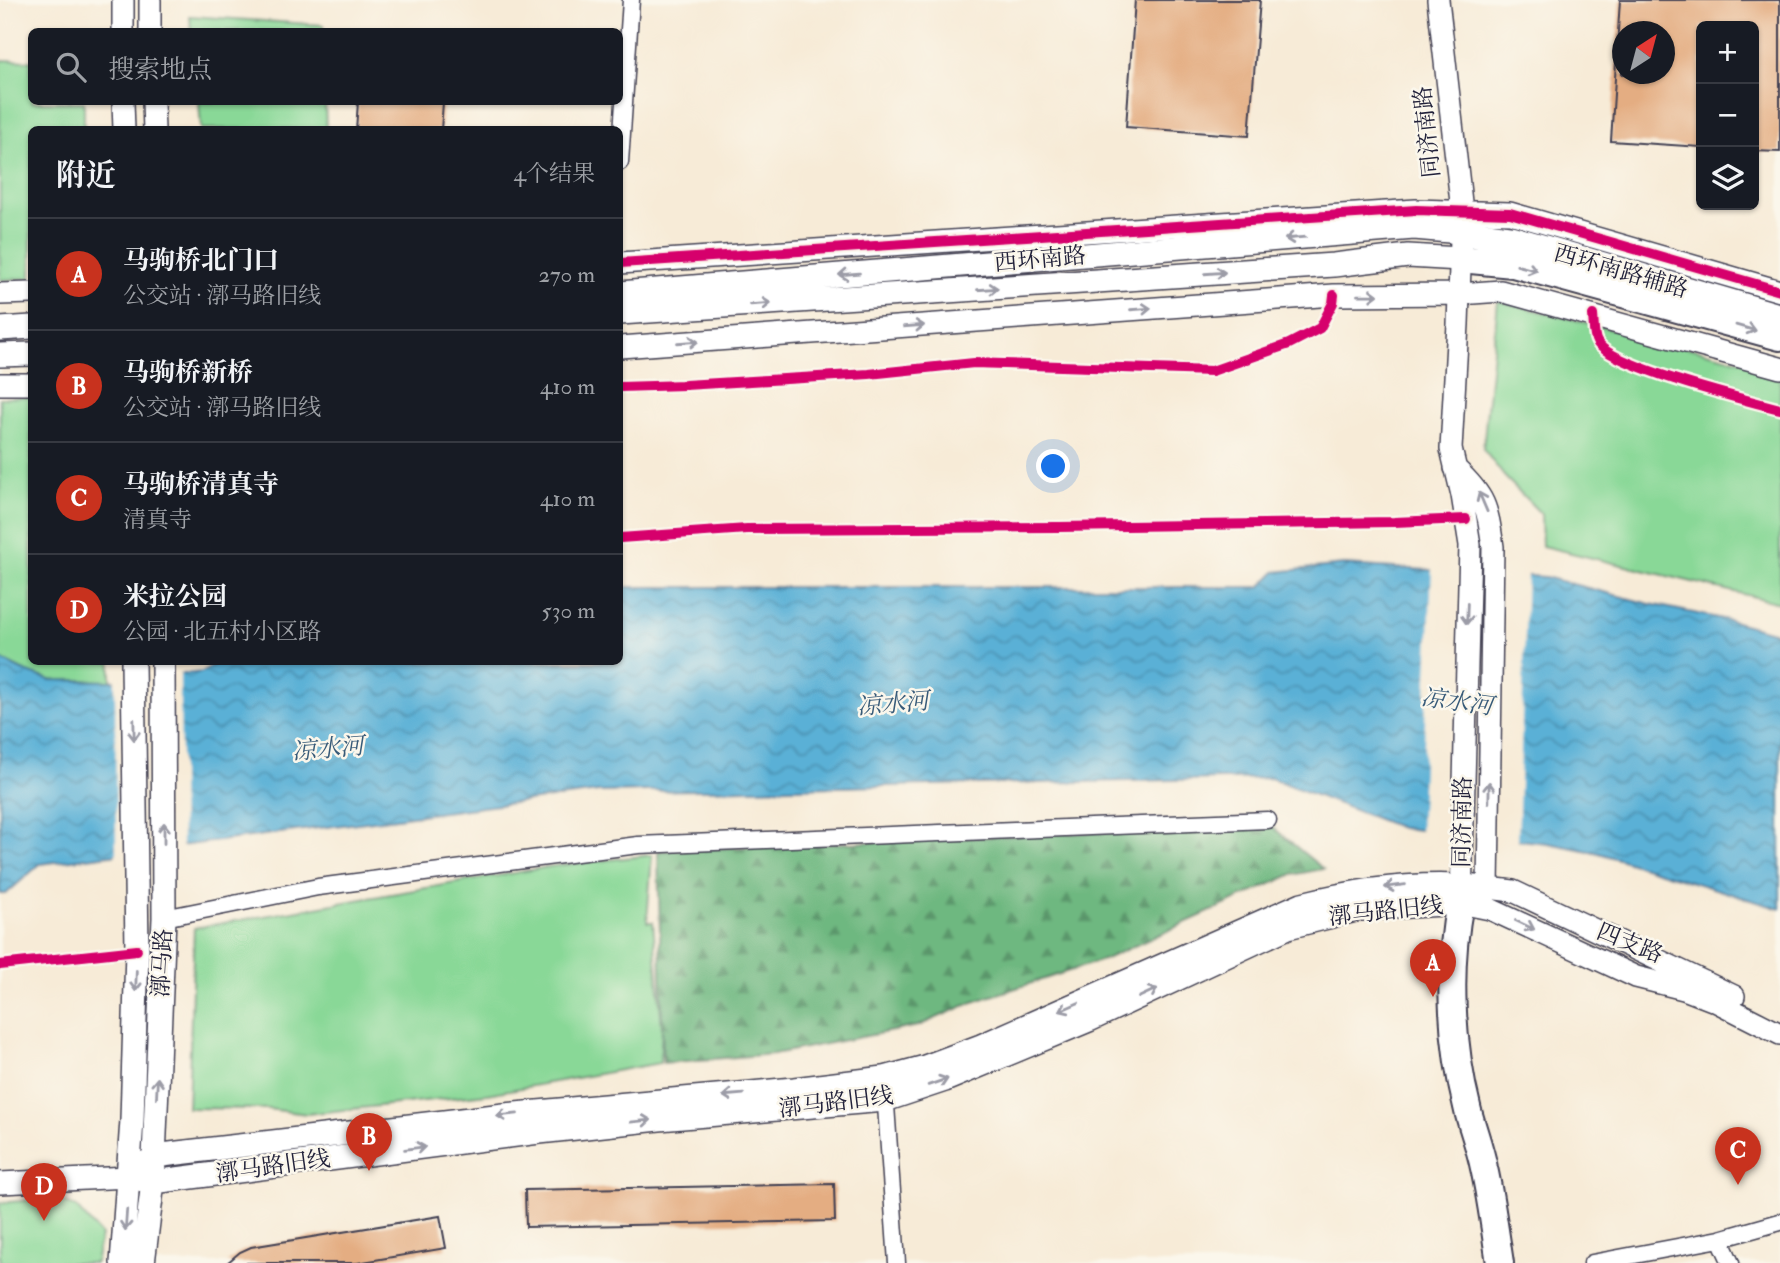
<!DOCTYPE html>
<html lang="zh">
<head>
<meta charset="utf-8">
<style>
  :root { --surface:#171b24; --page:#242831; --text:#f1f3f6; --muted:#9ea1a6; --line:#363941; --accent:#c8321e }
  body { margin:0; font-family:"IM FELL Double Pica","Noto Serif SC",serif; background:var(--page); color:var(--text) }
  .controls { position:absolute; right:21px; top:21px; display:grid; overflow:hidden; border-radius:10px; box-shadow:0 2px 5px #0004 }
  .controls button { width:63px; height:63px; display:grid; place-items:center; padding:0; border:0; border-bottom:2px solid var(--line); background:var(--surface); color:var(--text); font:35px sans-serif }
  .compass { position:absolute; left:1612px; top:21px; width:63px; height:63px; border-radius:50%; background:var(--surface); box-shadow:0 2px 5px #0004; rotate:36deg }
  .you { position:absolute; left:1054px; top:467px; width:24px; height:24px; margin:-18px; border:5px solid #fff; border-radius:50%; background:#1a73e8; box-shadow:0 0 0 10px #1a73e833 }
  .badge { display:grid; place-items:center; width:46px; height:46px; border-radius:50%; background:var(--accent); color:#fff; font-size:23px; font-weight:700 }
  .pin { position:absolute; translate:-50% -58px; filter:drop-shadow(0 2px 4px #0008) }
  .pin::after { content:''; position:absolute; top:37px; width:24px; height:21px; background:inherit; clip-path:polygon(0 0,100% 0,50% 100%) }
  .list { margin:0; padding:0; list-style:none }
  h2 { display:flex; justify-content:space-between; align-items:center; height:91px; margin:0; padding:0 28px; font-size:30px }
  h2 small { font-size:23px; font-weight:400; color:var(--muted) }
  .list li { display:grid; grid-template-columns:46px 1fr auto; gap:21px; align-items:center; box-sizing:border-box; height:112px; padding:0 28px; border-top:2px solid var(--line) }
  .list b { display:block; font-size:26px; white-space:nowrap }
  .list p { margin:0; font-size:23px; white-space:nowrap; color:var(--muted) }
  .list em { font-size:23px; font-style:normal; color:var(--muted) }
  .icon { flex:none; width:38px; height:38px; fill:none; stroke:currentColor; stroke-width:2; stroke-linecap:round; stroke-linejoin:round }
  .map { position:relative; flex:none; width:1780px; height:1263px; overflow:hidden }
  .search { position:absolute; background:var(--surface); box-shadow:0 2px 5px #0004; left:28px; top:28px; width:595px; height:77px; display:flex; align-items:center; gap:18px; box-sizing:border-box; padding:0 24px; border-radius:10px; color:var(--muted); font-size:26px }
  .panel { position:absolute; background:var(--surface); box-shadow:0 2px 5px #0004; left:28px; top:126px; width:595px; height:539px; border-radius:10px }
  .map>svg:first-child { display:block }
  .forest { fill:url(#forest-firs); stroke:#486d5e; stroke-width:2 }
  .park { fill:#89d897; stroke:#567d69; stroke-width:2 }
  .water { fill:url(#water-waves); stroke:#3e6988; stroke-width:2 }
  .pier { fill:#f7ebd7 }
  .building { fill:#e4ad82; fill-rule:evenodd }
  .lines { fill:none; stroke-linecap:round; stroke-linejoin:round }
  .minor-casing { stroke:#424052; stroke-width:19 }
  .tertiary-casing { stroke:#424052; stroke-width:24 }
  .secondary-casing { stroke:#424052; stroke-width:26 }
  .primary-casing { stroke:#424052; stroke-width:30 }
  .minor { stroke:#fff; stroke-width:16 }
  .tertiary { stroke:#fff; stroke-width:21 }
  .secondary { stroke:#fff; stroke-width:23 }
  .primary { stroke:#fff; stroke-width:26 }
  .cycleway-casing { stroke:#fbf7ec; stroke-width:15 }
  .cycleway { stroke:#d6006c; stroke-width:10 }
  .oneway { stroke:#9c9ca7 }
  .labels { text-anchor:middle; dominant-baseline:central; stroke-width:5; stroke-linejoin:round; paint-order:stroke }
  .street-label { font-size:23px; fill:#22223b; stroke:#fbf7ec }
  .water-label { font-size:24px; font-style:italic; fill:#385b79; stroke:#fbf7ec }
</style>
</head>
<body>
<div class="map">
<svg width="1780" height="1263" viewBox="0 0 1780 1263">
  <defs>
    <pattern id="forest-firs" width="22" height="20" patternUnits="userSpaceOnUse" patternTransform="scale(1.75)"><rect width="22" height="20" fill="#6eb880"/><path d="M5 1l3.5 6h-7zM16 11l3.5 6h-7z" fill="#5a956a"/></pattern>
    <pattern id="water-waves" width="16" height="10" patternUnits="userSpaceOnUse" patternTransform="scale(1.75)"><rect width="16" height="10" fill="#5ab0d6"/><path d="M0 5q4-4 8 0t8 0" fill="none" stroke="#4a8faf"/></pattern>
  </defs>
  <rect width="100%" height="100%" fill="#fbf7ec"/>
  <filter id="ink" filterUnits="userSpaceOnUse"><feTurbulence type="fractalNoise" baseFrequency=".0143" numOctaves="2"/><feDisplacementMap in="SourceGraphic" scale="14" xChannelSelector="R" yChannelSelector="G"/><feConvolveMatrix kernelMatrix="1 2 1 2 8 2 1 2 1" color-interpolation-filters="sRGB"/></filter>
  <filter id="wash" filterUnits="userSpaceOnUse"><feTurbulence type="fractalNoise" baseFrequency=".00686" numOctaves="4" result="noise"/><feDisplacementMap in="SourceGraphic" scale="28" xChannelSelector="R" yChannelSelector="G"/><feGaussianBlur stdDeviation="1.57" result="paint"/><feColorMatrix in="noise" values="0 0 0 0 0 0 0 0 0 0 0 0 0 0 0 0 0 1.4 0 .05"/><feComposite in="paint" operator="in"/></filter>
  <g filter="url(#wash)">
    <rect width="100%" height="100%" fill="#f7ebd7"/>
    <path class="forest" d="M1270,825L1323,869L1291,875L1103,960L973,1002L918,1026L774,1054L663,1063L658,851Z"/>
    <path class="park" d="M190,16L323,25V31H191Z
      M0,60L31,61L32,102H84V129L32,130L31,278L0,280Z
      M199,102H325L326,129H201Z
      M1498,301L1780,370V603L1542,546L1541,514L1504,476L1483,449Z
      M31,397L32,662H111V681L50,680L22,670L0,659V398Z
      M652,855L647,922H653L662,1028L660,1063L487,1094L307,1114L268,1109L188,1108L194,928L554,866Z
      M53,1198L76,1207L101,1235L95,1263H0V1203Z"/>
    <path class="water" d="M1344,565L1545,577L1650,604L1732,621L1780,634V909L1599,853L1548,843L1401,828L1271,778L598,792L40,864L6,894H0V659L22,670L50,680L111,681L202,672L217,662H620V587H1260L1275,572Z"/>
    <path class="pier" d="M1432,568L1527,572L1518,843L1420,833Z
      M180,671L182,849L116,857L115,677Z"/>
    <g id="blocks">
      <path class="building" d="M1135,0H1260L1249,136L1126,127Z
        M1620,0H1780V152L1754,151V26H1701V147L1611,141ZM1622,32H1664V74H1622Z
        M358,102H443L441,130H356Z
        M834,1184L835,1221L526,1227L525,1190Z
        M440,1216L446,1248L357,1263H227L240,1252L251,1247Z"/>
    </g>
  </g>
  <g filter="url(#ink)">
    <use href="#blocks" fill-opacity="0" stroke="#424052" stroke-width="2"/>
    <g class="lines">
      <defs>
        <path id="minor" d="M620,162L631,0
          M164,918L318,887L638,845L1268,820
          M885,1091L897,1263
          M1720,1239L1731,1263
          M1592,1263L1720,1239L1780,1222"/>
        <path id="tertiary" d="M123,0V32
          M150,0V32
          M1438,0L1462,211L1458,324L1451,449L1462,495L1470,545L1461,901
          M123,102L124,130
          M153,102L154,130
          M620,263L1416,210L1510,213L1780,291
          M0,294L32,293
          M620,347L1334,295L1459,294L1501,291L1780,368
          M0,384H32
          M1455,468C1486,497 1487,506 1493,547L1488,888
          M1488,888L1513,891L1734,996
          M1460,903L1490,909L1636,977L1684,989L1715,1001L1780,1034
          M0,1183L129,1177"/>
        <path id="secondary" d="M620,293L1414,228L1461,232
          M620,313L1334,265L1408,256L1460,259
          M0,329L32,327
          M0,355L32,354
          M129,1177L155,1156L178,1153L504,1115L794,1089L884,1078L925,1067L981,1046L1302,904C1364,888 1424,881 1488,888
          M129,1177L153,1182L539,1132L659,1119L885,1100L945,1080L1089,1020L1288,927L1360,909L1460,903
          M122,1263L132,1120L137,950L133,662
          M143,1263L153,1182L164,918L163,662"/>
        <path id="primary" d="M1461,232L1512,239L1780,317
          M1460,259L1513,264L1780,337
          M1460,903C1447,970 1451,1044 1468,1111C1473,1130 1480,1148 1484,1168C1491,1199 1495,1231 1500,1263"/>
      </defs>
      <use href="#minor" class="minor-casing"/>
      <use href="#tertiary" class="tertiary-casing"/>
      <use href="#secondary" class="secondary-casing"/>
      <use href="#primary" class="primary-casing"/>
      <use href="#minor" class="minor"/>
      <use href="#tertiary" class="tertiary"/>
      <use href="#secondary" class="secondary"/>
      <use href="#primary" class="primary"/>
      <defs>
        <path id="cycleway" d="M620,263L1416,210L1510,213L1780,291
          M1593,315C1594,323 1593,336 1597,342C1610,366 1749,401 1780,409
          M620,387L685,385L869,374L974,363L1212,371L1289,344L1320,328L1333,303L1334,295
          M620,538L747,529L1059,527L1394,522L1466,519
          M0,965L137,950"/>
      </defs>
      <use href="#cycleway" class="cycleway-casing"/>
      <use href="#cycleway" class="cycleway"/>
    </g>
    <defs><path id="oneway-shaft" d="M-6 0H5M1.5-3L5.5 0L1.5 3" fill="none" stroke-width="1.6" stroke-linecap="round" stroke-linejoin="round" transform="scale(1.75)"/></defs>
    <g class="oneway">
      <use href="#oneway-shaft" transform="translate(1295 238) rotate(175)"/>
      <use href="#oneway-shaft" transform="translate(1527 268) rotate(15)"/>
      <use href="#oneway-shaft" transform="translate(1215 273) rotate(-4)"/>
      <use href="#oneway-shaft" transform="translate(849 274) rotate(175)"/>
      <use href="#oneway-shaft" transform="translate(988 289) rotate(-4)"/>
      <use href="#oneway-shaft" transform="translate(1368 295) rotate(-1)"/>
      <use href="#oneway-shaft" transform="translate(761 304) rotate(-4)"/>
      <use href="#oneway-shaft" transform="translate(1141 309) rotate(-4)"/>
      <use href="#oneway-shaft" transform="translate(914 326) rotate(-4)"/>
      <use href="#oneway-shaft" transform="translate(1746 328) rotate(16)"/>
      <use href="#oneway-shaft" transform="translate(688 342) rotate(-4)"/>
      <use href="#oneway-shaft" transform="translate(1483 502) rotate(-113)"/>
      <use href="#oneway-shaft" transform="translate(1467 614) rotate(92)"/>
      <use href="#oneway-shaft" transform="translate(134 730) rotate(89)"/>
      <use href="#oneway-shaft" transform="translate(1489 792) rotate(-89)"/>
      <use href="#oneway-shaft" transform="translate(164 833) rotate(-90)"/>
      <use href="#oneway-shaft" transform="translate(1395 886) rotate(173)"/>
      <use href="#oneway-shaft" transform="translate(1525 925) rotate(25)"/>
      <use href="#oneway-shaft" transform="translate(136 981) rotate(92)"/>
      <use href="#oneway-shaft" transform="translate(1148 993) rotate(-25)"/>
      <use href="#oneway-shaft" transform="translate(1069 1007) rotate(156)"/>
      <use href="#oneway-shaft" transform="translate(938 1082) rotate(-19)"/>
      <use href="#oneway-shaft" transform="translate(157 1088) rotate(-87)"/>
      <use href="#oneway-shaft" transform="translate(733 1095) rotate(175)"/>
      <use href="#oneway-shaft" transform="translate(507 1115) rotate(174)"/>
      <use href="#oneway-shaft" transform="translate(641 1121) rotate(-6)"/>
      <use href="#oneway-shaft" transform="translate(415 1148) rotate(-7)"/>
      <use href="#oneway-shaft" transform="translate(126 1220) rotate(94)"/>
    </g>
  </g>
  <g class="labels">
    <g class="street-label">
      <text transform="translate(1427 132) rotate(-96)">同济南路</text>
      <text transform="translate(1040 259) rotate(-5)">西环南路</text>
      <text transform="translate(1621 271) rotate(16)">西环南路辅路</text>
      <text transform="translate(1462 822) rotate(-89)">同济南路</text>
      <text transform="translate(1386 911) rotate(-6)">漷马路旧线</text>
      <text transform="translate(1630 943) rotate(22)">四支路</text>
      <text transform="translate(162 963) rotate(-87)">漷马路</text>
      <text transform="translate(836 1102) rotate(-7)">漷马路旧线</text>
      <text transform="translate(273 1166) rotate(-8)">漷马路旧线</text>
    </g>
    <g class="water-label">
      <text transform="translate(1457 702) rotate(8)">凉水河</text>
      <text transform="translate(893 704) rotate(-5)">凉水河</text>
      <text transform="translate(328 749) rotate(-5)">凉水河</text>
    </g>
  </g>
</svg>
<div class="controls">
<button>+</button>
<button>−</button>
<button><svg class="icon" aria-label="layers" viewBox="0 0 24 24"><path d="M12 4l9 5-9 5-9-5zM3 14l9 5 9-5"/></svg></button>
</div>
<svg class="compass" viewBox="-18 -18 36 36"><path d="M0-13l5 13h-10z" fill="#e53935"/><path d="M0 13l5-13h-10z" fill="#9ea1a6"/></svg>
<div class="you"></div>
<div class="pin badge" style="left:1433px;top:997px">A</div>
<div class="pin badge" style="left:369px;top:1171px">B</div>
<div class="pin badge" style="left:1738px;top:1185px">C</div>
<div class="pin badge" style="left:44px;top:1221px">D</div>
<div class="search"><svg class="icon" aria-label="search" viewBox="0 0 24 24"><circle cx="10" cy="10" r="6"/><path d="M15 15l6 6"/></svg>搜索地点</div>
<section class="panel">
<h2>附近<small>4个结果</small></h2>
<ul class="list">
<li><span class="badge">A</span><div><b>马驹桥北门口</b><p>公交站 · 漷马路旧线</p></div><em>270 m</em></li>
<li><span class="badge">B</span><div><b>马驹桥新桥</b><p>公交站 · 漷马路旧线</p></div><em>410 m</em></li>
<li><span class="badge">C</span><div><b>马驹桥清真寺</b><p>清真寺</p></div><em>410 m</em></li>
<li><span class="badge">D</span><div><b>米拉公园</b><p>公园 · 北五村小区路</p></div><em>530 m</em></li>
</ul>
</section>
</div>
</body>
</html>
